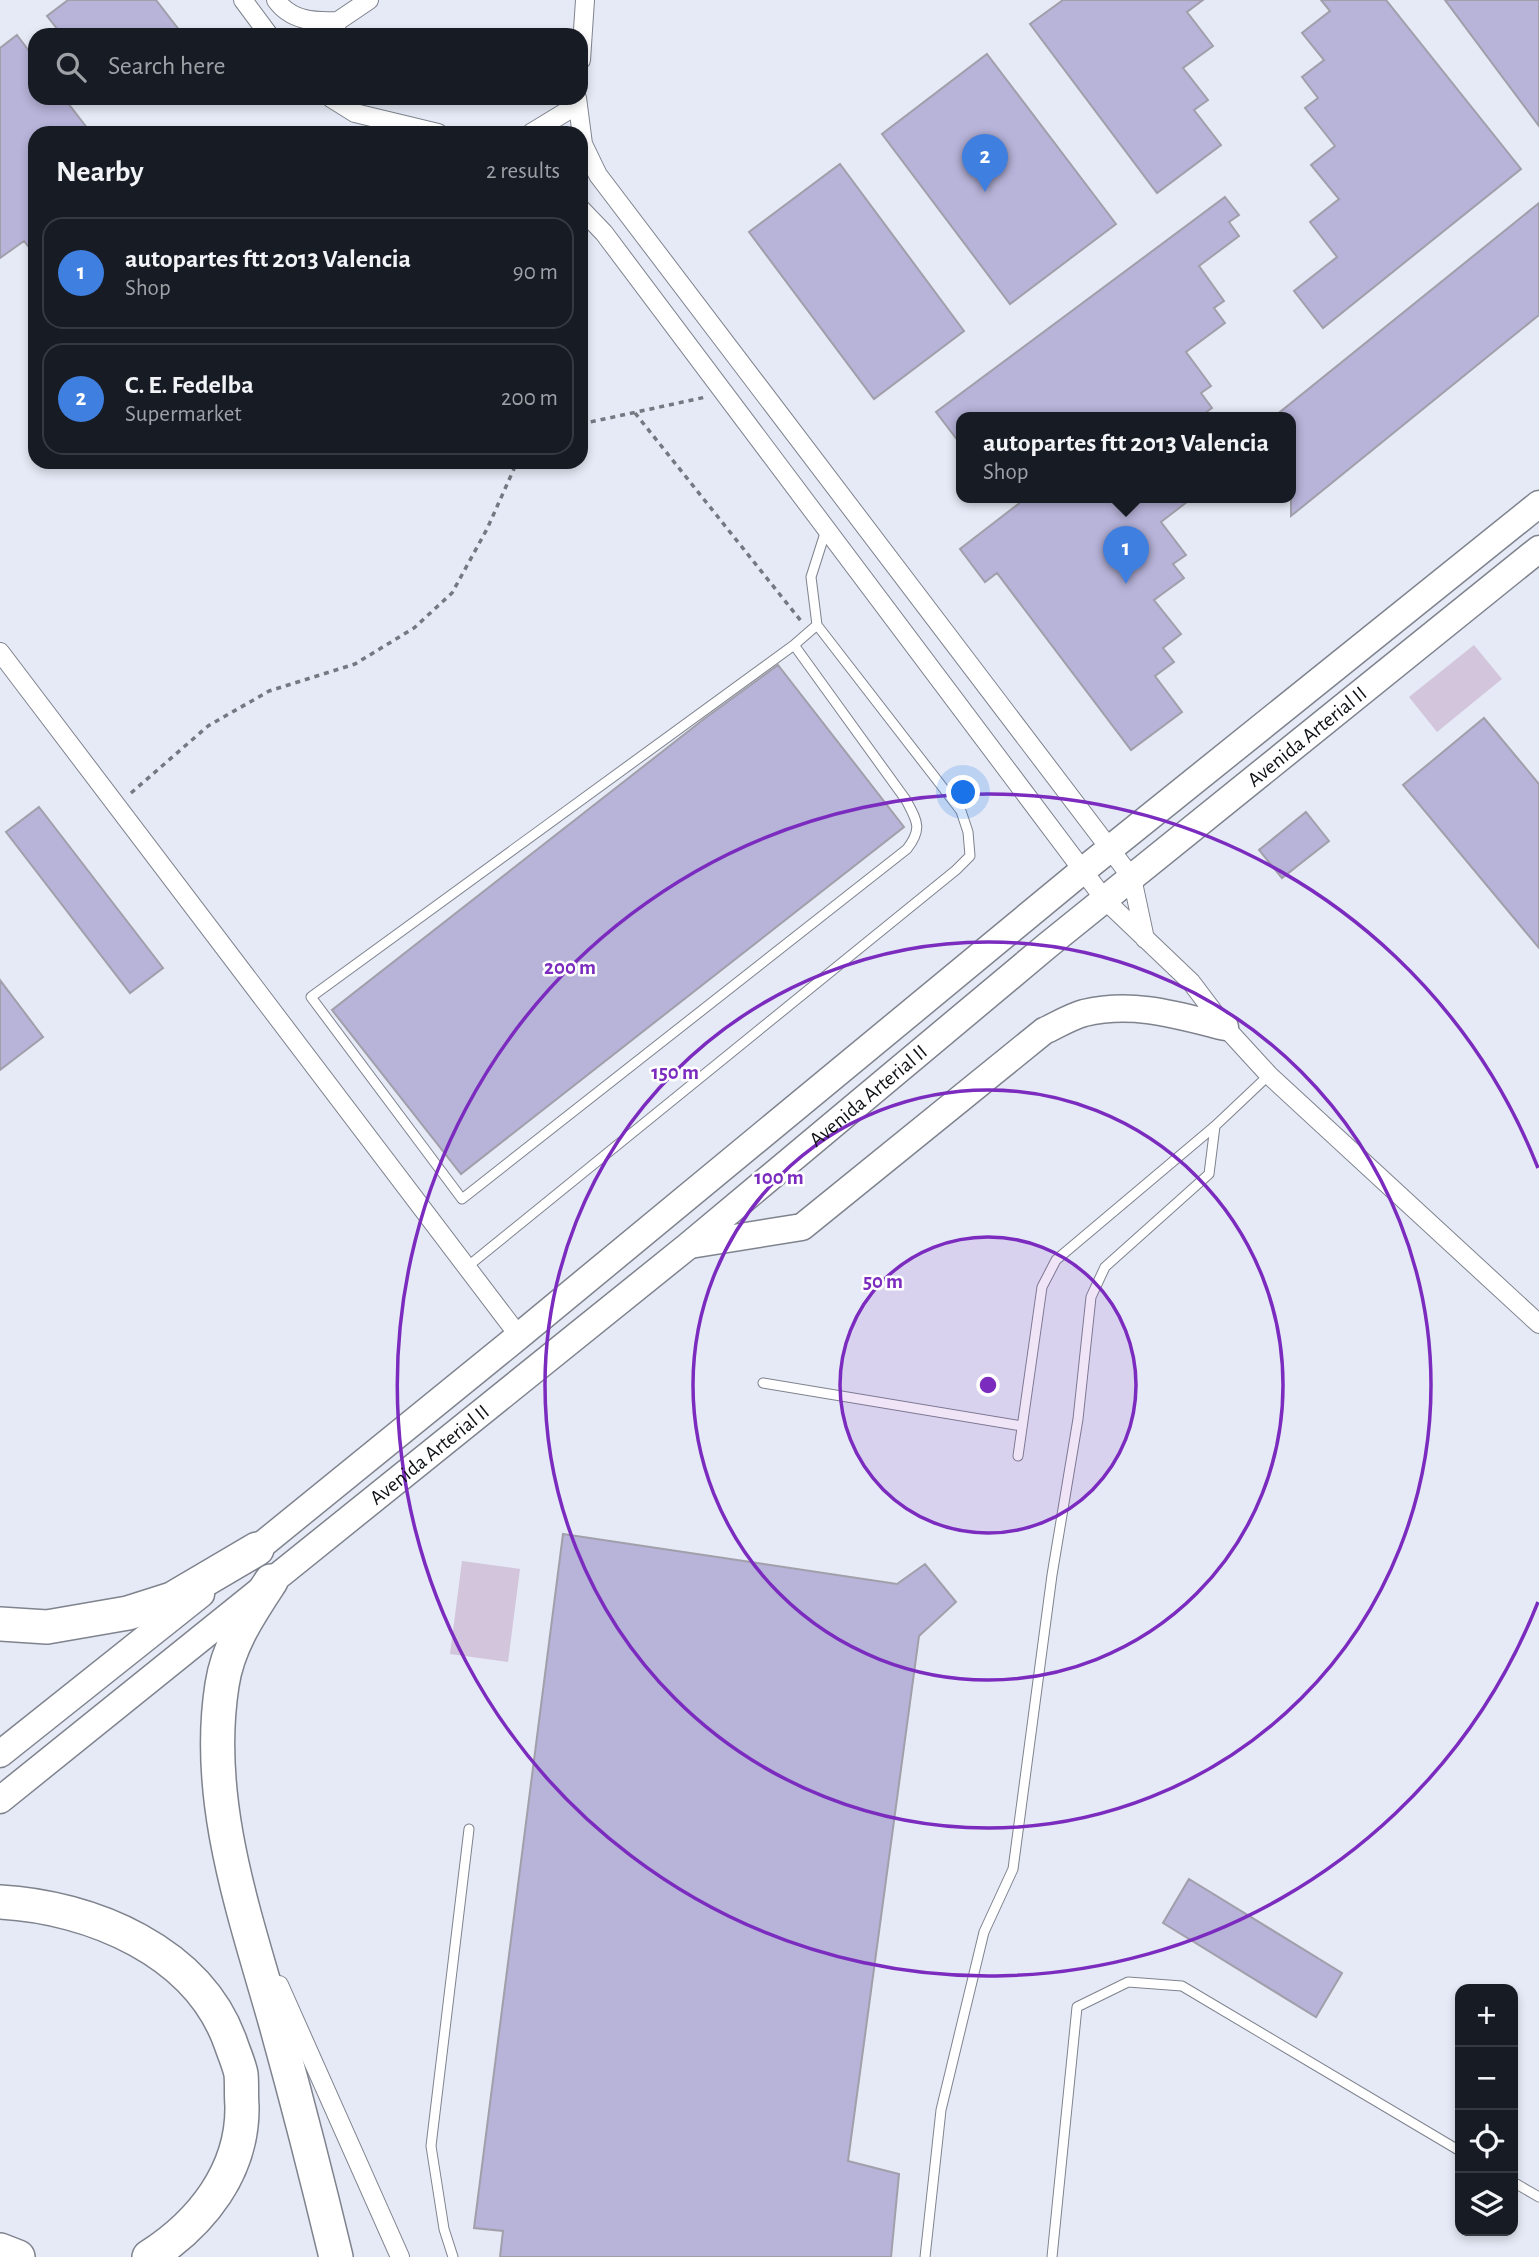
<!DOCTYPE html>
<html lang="en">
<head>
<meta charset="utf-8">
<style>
  :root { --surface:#171b24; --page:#242831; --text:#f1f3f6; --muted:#9ea1a6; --line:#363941; --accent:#d5454b }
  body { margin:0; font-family:"Alegreya Sans",sans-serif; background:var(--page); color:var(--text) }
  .controls { position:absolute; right:21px; bottom:21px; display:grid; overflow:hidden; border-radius:14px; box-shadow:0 4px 10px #0003 }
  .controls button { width:63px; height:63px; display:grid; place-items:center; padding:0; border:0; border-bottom:2px solid var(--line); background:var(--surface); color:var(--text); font:35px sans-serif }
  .you { position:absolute; left:964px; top:793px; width:24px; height:24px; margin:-18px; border:5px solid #fff; border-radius:50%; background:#1a73e8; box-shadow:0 0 0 10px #1a73e833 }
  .badge { display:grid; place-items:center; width:46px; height:46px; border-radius:50%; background:var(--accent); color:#fff; font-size:23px; font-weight:700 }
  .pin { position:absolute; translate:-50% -58px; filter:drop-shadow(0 2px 4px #0008) }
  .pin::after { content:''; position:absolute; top:37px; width:24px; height:21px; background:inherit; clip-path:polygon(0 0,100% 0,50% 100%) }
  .popup { position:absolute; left:956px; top:412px; width:340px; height:91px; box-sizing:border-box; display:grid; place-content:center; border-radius:14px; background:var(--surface); filter:drop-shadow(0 2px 5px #0005); font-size:23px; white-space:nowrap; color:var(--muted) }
  .popup b { font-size:26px; color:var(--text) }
  .popup::after { content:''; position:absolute; left:50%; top:100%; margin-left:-14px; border:14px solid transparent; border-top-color:var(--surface) }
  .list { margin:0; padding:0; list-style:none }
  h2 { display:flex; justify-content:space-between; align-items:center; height:91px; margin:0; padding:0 28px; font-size:30px }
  h2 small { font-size:23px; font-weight:400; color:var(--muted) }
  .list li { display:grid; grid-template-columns:46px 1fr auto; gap:21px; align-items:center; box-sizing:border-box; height:112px; margin:0 14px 14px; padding:0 14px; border:2px solid var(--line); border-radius:21px }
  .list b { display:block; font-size:26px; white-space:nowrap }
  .list p { margin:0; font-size:23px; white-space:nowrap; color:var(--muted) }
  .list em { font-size:23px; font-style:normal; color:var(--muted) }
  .icon { flex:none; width:38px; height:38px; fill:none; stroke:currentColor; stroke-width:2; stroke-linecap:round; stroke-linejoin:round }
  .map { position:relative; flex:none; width:1539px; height:2257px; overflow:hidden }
  .search { position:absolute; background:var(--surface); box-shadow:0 4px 10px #0003; left:28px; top:28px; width:560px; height:77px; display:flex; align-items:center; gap:18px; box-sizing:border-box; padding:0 24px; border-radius:21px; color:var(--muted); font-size:26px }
  .panel { position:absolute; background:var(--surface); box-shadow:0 4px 10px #0003; left:28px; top:126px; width:560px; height:343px; border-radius:21px }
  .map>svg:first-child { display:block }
  .green { fill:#d3c5db }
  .building { fill:#b7b3d9; stroke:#a09faa; stroke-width:2 }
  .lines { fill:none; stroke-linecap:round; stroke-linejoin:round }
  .lane-casing { stroke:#7f838e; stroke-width:11 }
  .street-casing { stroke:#7f838e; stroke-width:20 }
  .secondary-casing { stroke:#7f838e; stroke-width:29 }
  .highway-casing { stroke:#7f838e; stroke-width:36 }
  .path { stroke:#747880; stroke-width:3.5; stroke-dasharray:5 5; stroke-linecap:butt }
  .lane { stroke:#fff; stroke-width:9 }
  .street { stroke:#fff; stroke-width:18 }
  .secondary { stroke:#fff; stroke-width:26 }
  .highway { stroke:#fff; stroke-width:33 }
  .ring { fill:none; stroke:#7b2cbf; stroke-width:3.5 }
  .labels { text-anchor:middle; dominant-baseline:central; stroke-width:5; stroke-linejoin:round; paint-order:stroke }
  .street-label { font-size:21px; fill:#0e1014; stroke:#fff }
  .centre { fill:#7b2cbf; stroke:#fff; stroke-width:3.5 }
  .ring-label { font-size:21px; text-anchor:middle; font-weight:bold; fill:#7b2cbf; stroke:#fff; stroke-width:5; stroke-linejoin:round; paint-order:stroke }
</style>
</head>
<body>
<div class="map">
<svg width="1539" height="2257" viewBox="0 0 1539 2257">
  <rect width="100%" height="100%" fill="#e5eaf6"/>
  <path class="green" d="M1474,645L1502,679L1437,732L1409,697Z
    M462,1561L520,1569L508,1662L450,1654Z"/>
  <path class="building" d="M68,0H156L183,35H62L47,16Z
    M1063,0H1203L1187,12L1213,46L1183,68L1208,100L1194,110L1221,145L1157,193L1030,24Z
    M1321,0H1386L1521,169L1323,328L1294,291L1337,257L1310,222L1339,199L1311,165L1335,146L1305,108L1318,98L1302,77L1324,60L1302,33L1330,11Z
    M1445,0H1539V126Z
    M17,35L35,59V98H64L91,133H35V255L24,241L0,258V48Z
    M987,54L1116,224L1010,304L882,134Z
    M840,164L964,331L874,399L749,232Z
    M1225,197L1239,215L1229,222L1239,236L1199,266L1224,301L1214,308L1225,323L1186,352L1211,386L1201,393L1212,408L1198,418H962V446L936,412Z
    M1539,203V315L1291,516V418H1285L1280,412Z
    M1026,498H1192L1161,522L1186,555L1173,564L1184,578L1154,600L1181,634L1163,648L1174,662L1155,676L1182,712L1131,750L997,573L985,582L960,549Z
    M778,665L904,827L461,1174L332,1010L704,719Z
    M1484,718L1539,784V948L1403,785Z
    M39,807L163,968L130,993L6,832Z
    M1306,812L1329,841L1282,878L1259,850Z
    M0,980L43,1037L0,1070Z
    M563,1534L897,1584L925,1564L956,1602L919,1636L848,2161L899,2174L891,2257H500L503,2231L474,2228Z
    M1189,1879L1342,1973L1316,2017L1163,1923Z"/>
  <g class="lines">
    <defs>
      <path id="lane" d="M794,645L906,800C917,821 923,828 907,849L462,1199L311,997L794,645L817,625
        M467,1267L956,870L970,856L968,832L961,811L817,625L811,577L826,530
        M763,1383L1022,1426
        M1018,1456L1042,1287L1056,1260L1215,1126
        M1513,2182L1539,2197
        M453,2257L444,2229L431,2146L469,1829
        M925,2257L941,2110L984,1932L1013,1869L1052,1575L1078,1419L1091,1297L1105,1267L1209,1174L1215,1126L1269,1075
        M1052,2257L1077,2007L1128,1982L1182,1986L1460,2151"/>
      <path id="street" d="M243,0L269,35
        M276,0C291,21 314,22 338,21
        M333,35L338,21L369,0
        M581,60L585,0
        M331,98L355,113L438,133
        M577,98L583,144L598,175L1132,878L1145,939
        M531,133L577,105
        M581,209L604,233L1105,900L1191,982L1225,1027L1269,1075L1539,1324
        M0,652L519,1336
        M279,1985L400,2257"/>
      <g id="secondary">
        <path d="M690,1245L802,1227L1044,1031C1057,1025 1070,1017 1084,1013C1133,1001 1177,1015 1225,1027"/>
        <path d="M242,1561L519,1336L1081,872L1539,504"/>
        <path d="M0,1754L201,1594"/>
        <path id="s1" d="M0,1800L688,1246L1048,945L1539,549"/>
      </g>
      <path id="highway" d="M271,1581C250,1613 228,1645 222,1685C204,1800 244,1912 275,2021C297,2100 317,2178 336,2257
        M0,1624L47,1627L128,1613L172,1599L257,1549
        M0,1902C91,1907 199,1951 231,2044C234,2053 239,2064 241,2074C242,2084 241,2095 242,2106C243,2171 202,2223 149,2257
        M0,2250L18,2257"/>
    </defs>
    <use href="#lane" class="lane-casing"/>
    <use href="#street" class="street-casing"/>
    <use href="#secondary" class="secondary-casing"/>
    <use href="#highway" class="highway-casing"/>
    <path class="path" d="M635,413L801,621
      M581,424L706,397
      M131,793L208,726L269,691L355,664L414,628L452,593L487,529L517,462"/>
    <use href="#lane" class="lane"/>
    <use href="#street" class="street"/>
    <use href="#secondary" class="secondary"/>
    <use href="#highway" class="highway"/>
  </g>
  <circle cx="988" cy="1385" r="148" fill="#7b2cbf" fill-opacity=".12"/>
  <g class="ring">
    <circle cx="988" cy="1385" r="148"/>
    <circle cx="988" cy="1385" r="295"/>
    <circle cx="988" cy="1385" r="443"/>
    <path d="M1538 1602A591 591 0 1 1 1538 1168"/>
  </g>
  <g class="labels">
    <g class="street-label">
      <text stroke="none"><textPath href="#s1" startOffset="1685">Avenida Arterial II</textPath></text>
      <text stroke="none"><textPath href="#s1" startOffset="1118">Avenida Arterial II</textPath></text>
      <text stroke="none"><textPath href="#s1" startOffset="551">Avenida Arterial II</textPath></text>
    </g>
  </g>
  <circle cx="988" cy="1385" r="10" class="centre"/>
  <g class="ring-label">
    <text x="570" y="974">200 m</text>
    <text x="675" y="1079">150 m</text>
    <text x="779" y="1184">100 m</text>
    <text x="883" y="1288">50 m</text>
  </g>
</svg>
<div class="controls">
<button>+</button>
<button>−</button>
<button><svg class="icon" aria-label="locate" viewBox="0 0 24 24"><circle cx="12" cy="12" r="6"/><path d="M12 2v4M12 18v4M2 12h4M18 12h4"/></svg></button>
<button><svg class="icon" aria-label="layers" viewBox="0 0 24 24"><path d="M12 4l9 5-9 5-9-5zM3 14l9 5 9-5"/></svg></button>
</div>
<div class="you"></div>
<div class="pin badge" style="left:1126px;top:584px;background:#3f7fe0">1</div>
<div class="popup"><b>autopartes ftt 2013 Valencia</b>Shop</div>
<div class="pin badge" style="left:985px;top:192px;background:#3f7fe0">2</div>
<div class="search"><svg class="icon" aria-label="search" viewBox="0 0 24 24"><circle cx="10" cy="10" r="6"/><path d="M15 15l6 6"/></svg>Search here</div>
<section class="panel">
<h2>Nearby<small>2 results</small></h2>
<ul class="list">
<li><span class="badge" style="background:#3f7fe0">1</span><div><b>autopartes ftt 2013 Valencia</b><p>Shop</p></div><em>90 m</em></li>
<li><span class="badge" style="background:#3f7fe0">2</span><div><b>C. E. Fedelba</b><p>Supermarket</p></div><em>200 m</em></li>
</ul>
</section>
</div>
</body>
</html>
